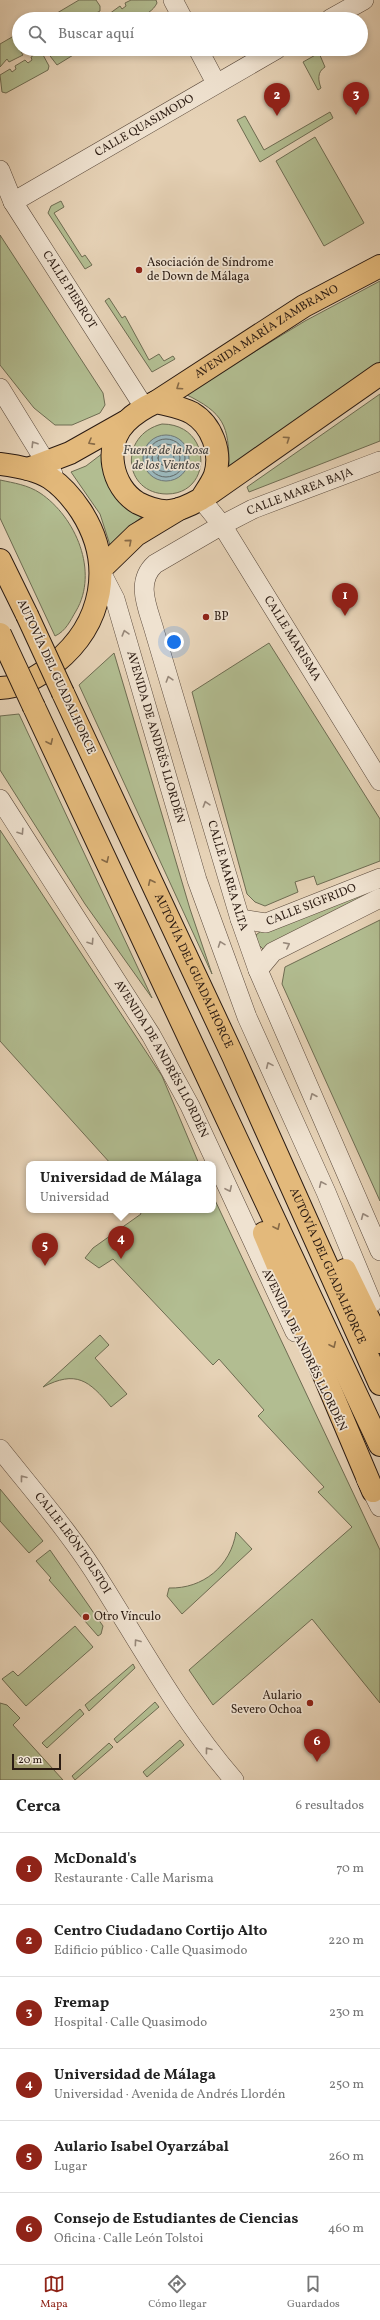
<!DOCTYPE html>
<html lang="es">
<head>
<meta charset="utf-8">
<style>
  :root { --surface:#fff; --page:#f6f6f6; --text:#222; --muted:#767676; --line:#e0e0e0; --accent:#8f2418 }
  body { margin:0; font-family:Vollkorn,serif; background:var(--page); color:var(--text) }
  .scale { position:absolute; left:12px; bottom:10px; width:49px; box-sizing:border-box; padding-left:4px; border:2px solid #2b1b12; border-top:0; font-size:11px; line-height:14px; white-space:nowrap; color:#2b1b12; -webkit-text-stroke:3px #efe2d0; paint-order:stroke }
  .you { position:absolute; left:174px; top:642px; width:14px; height:14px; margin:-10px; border:3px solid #fff; border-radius:50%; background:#1a73e8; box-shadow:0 0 0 6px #1a73e833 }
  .badge { display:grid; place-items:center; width:26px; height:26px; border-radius:50%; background:var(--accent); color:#fff; font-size:13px; font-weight:700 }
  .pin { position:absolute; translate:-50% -33px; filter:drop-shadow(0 1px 2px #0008) }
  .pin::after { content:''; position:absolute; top:21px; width:14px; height:12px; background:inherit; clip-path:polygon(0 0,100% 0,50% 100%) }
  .popup { position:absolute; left:26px; top:1161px; width:190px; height:52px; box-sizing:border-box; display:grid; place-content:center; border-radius:8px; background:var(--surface); filter:drop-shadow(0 1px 3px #0005); font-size:13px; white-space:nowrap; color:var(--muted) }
  .popup b { font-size:15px; color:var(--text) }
  .popup::after { content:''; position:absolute; left:50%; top:100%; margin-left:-8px; border:8px solid transparent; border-top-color:var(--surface) }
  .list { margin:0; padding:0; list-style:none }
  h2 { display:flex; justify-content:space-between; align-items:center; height:52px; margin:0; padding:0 16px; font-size:17px }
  h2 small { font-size:13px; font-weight:400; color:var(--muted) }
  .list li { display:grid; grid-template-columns:26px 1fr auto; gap:12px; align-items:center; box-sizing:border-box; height:72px; padding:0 16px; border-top:1px solid var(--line) }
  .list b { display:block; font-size:15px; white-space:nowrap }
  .list p { margin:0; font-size:13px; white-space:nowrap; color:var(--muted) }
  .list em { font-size:13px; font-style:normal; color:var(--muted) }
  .icon { flex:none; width:22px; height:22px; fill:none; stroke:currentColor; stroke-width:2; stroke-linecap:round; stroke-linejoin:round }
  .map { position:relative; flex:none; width:380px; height:1780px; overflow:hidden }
  .search { position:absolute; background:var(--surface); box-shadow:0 2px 6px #0003; left:12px; right:12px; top:12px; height:44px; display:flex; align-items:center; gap:10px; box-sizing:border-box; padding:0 14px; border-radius:22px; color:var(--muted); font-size:15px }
  .sheet { height:484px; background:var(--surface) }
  nav { display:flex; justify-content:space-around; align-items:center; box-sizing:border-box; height:56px; border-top:1px solid var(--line); background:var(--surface); font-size:11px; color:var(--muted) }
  nav a { display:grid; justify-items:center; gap:2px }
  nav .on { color:var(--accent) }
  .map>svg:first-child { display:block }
  .green { fill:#b2bd91; stroke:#6e6c52 }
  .water { fill:#9ab5b8; stroke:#6e7776 }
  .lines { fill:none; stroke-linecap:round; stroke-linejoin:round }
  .shore { stroke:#626865; stroke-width:1 }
  .street-casing { stroke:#5a493b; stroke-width:20 }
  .primary-casing { stroke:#2b1b12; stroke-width:24 }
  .highway-casing { stroke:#2b1b12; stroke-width:24 }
  .street { stroke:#efe2d0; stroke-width:19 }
  .primary { stroke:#e3b97b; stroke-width:22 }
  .highway { stroke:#e3b97b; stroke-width:22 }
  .highway-bridge-casing { stroke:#2b1b12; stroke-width:24; stroke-linecap:butt }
  .highway-bridge { stroke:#e3b97b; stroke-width:22 }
  .oneway { stroke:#876a46 }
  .oneway2 { stroke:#97887a }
  .poi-dot { fill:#8f2418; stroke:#efe2d0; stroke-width:1.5 }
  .labels { text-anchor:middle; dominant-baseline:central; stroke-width:3.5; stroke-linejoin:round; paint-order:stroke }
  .street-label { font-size:12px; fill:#2b1b12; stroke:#efe2d0 }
  .poi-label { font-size:12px; fill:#2b1b12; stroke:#efe2d0; text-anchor:start }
  .water-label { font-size:13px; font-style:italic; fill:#4c4944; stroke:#efe2d0 }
</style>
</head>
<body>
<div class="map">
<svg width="380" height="1780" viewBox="0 0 380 1780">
  <rect width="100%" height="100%" fill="#e6d2b6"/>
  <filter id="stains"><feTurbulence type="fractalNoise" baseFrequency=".005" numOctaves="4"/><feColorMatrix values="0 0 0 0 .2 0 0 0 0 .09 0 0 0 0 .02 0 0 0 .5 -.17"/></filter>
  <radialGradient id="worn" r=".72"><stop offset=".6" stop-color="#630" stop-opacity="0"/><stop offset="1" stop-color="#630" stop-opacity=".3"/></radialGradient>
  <path class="green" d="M79,0H96L100,6V11L85,19H47Z
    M131,0H156L157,3C149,19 128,19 112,19L109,14L120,6L122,9L126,6L125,3Z
    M19,33V49H32L27,52L26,49L21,52L23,55L9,62L7,59L0,67V44Z
    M48,49H83L57,65L47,52Z
    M39,52L42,53L49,66L48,70L6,93L2,92L0,75L10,69L12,72L16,69L15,66L25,60L28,63L32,60L31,57Z
    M319,53L325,67C317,72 318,80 321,88L318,90L303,62Z
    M330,112L333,118L260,162L237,120L245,116L264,150Z
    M315,137L364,223L324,246L276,161Z
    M61,201L64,207L54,213L82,257L85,255L92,265L85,269L48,213L51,206Z
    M0,235L103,393L105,405L100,413L72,425H55L34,408L0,365Z
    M380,281V362L324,404L229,467C229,425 224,413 185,394L305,321Z
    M109,298L122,318L125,316L149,360L159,354L164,361L173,356L175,359L152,372L105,301Z
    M380,394V441L249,492L247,487Z
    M162,424C213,424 213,494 167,494C123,494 118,435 162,424Z
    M103,453L143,516L125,530L111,548L100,514L71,472L86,466Z
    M0,480C14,483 28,485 40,493C76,517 99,572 76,611C70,621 66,631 55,636L0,518Z
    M269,643L380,819V861L317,885L314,876L295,882L298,892L265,906L255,902L247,894L192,692Z
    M114,653L190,909L212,974L79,685Z
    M19,714L152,998L85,904L0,770V716Z
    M0,830L162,1076L199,1164H111L0,1041Z
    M380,886V893L264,950L256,942V935L261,931Z
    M380,920V1201L282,984L285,967Z
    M213,1196L380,1550V1703L312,1619L213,1705L189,1670L352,1527L318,1492L324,1487L258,1416L264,1410L219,1359L213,1365L113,1259L99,1268L85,1258L93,1248L141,1214L139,1210H213Z
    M100,1335L109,1345L95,1358L127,1394L111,1407C89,1380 76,1370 43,1387Z
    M0,1489L43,1541L29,1553L0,1521Z
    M236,1532L252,1549L182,1614L167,1596L169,1588C203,1589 231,1566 236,1532Z
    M50,1550L103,1626L101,1634L98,1636L49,1580L51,1578L36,1561Z
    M75,1626L93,1647L26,1706L2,1679L13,1671L18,1676Z
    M133,1664L135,1668L89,1711L85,1705Z
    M155,1702L159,1707L117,1743L114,1739Z
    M0,1703L7,1705L20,1718L13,1725L63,1780H0Z
    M80,1709L84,1714L47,1748L42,1743Z
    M180,1740L184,1745L147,1777L143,1772Z
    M109,1743L113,1747L75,1780L72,1776Z"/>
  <path class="water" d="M143 458a23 23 0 1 1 46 0a23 23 0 1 1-46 0Z"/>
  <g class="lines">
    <path class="shore" d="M147 458a19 19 0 1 1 38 0a19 19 0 1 1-38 0Z
      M152 458a14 14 0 1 1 28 0a14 14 0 1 1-28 0Z
      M158 458a8 8 0 1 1 16 0a8 8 0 1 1-16 0Z"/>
    <defs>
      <g id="street">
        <path d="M173,0L183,19"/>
        <path d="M330,19L364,0"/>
        <path d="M198,49L216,83"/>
        <path id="s1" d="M0,170L13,202L144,407"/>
        <path id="s2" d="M13,202L277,49"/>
        <path d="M0,388L53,474"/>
        <path id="s3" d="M380,461L253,509L222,525L155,564C134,583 149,610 155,633L240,919L258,970L380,1251"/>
        <path id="s4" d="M201,499L222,525L380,781"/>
        <path id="s5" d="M102,574L115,599L197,880L247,1017L326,1192L372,1303"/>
        <path id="s6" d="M0,799L151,1035L190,1106L295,1332"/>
        <path id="s7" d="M240,919L266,923L380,878"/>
        <path d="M258,970L273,952L380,898"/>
        <path id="s8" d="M0,1449C35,1493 73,1536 102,1584C144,1651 182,1720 234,1780"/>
        <path d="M366,1479L380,1507"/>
      </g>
      <g id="primary">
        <path d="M156,402C168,405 181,407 192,413C212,425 222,452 215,475C212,483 206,491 201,499C192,504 181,510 170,511C159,512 148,508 138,503C111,487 103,445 126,422C135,413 145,407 156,402Z"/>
        <path id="s9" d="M156,402L304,306L380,266"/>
        <path d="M0,464C17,466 35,469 50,478C62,486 73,499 81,511C115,564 103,624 55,663C40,676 20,687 0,688"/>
        <path d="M28,469L70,453L125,422"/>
        <path d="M206,496L380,374"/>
        <path d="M101,569L136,535L179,509"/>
      </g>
      <g id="highway">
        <path d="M0,560L27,615"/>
        <path id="s10" d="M63,693L233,1056L380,1384"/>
        <path d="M34,707L380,1445"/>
        <path d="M264,1233L373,1491"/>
        <path d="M345,1270L380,1342"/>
      </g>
    </defs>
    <use href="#street" class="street-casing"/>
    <use href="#primary" class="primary-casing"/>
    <use href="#highway" class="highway-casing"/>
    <use href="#street" class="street"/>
    <use href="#primary" class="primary"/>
    <use href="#highway" class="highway"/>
    <defs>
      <path id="highway-bridge" d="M27,615L63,693
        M0,634L34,707"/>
    </defs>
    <use href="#highway-bridge" class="highway-bridge-casing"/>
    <use href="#highway-bridge" class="highway-bridge"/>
  </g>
  <defs><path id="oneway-chevron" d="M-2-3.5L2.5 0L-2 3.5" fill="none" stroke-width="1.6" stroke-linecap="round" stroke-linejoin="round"/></defs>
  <g class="oneway">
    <use href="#oneway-chevron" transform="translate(179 387) rotate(146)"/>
    <use href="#oneway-chevron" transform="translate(287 439) rotate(-34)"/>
    <use href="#oneway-chevron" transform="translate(91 442) rotate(151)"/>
    <use href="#oneway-chevron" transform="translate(129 542) rotate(-41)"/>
    <use href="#oneway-chevron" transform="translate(50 742) rotate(65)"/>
    <use href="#oneway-chevron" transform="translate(106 860) rotate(65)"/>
    <use href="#oneway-chevron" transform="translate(151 882) rotate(-115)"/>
    <use href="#oneway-chevron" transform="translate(277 1227) rotate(65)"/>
    <use href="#oneway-chevron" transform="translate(333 1345) rotate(65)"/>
  </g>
  <g class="oneway2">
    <use href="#oneway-chevron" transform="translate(34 444) rotate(-122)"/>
    <use href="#oneway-chevron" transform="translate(125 633) rotate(-106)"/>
    <use href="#oneway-chevron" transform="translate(169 679) rotate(-107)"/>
    <use href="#oneway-chevron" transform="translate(206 804) rotate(-107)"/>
    <use href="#oneway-chevron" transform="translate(21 832) rotate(57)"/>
    <use href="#oneway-chevron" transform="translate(91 942) rotate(57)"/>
    <use href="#oneway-chevron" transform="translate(221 944) rotate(-110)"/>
    <use href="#oneway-chevron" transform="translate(287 945) rotate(-27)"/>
    <use href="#oneway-chevron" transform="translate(269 1065) rotate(-114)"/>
    <use href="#oneway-chevron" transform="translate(313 1096) rotate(-113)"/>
    <use href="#oneway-chevron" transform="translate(322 1184) rotate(-114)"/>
    <use href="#oneway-chevron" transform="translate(229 1189) rotate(65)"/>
    <use href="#oneway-chevron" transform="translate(364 1216) rotate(-113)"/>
    <use href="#oneway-chevron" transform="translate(23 1478) rotate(-128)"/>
    <use href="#oneway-chevron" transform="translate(137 1642) rotate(-126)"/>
    <use href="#oneway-chevron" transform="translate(208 1750) rotate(-128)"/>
  </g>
  <g class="poi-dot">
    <circle cx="139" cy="270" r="4"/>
    <circle cx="206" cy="617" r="4"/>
    <circle cx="86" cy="1617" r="4"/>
    <circle cx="310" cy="1703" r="4"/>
  </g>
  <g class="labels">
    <g class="street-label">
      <text stroke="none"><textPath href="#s2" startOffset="152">CALLE QUASIMODO</textPath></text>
      <text stroke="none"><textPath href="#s1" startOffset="139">CALLE PIERROT</textPath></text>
      <text stroke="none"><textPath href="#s9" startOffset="131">AVENIDA MARÍA ZAMBRANO</textPath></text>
      <text transform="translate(300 492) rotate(-21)">CALLE MAREA BAJA</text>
      <text stroke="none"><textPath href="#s4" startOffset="167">CALLE MARISMA</textPath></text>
      <text transform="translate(56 677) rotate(65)">AUTOVÍA DEL GUADALHORCE</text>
      <text stroke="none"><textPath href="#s5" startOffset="172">AVENIDA DE ANDRÉS LLORDÉN</textPath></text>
      <text stroke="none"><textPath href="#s3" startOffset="575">CALLE MAREA ALTA</textPath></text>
      <text stroke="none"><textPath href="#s7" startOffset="75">CALLE SIGFRIDO</textPath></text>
      <text stroke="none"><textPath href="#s10" startOffset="307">AUTOVÍA DEL GUADALHORCE</textPath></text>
      <text stroke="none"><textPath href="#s6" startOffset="306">AVENIDA DE ANDRÉS LLORDÉN</textPath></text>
      <text stroke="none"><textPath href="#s10" startOffset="631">AUTOVÍA DEL GUADALHORCE</textPath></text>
      <text transform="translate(304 1350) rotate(64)">AVENIDA DE ANDRÉS LLORDÉN</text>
      <text stroke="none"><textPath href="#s8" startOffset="119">CALLE LEÓN TOLSTOI</textPath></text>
    </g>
    <g class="poi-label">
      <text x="147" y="263">Asociación de Síndrome<tspan x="147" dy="14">de Down de Málaga</tspan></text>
      <text x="214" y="617">BP</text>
      <text x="94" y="1617">Otro Vínculo</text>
      <text x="302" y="1696" text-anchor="end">Aulario<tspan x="302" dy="14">Severo Ochoa</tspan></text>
    </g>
    <g class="water-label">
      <text x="166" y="451">Fuente de la Rosa<tspan x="166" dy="15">de los Vientos</tspan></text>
    </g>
  </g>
  <rect width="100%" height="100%" filter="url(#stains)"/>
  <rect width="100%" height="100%" fill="url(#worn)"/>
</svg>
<div class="scale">20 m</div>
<div class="you"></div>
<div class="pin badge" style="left:345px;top:616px">1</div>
<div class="pin badge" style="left:277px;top:116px">2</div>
<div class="pin badge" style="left:356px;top:115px">3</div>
<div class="pin badge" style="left:121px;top:1259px">4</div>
<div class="popup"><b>Universidad de Málaga</b>Universidad</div>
<div class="pin badge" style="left:45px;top:1266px">5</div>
<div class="pin badge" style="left:317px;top:1762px">6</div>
<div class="search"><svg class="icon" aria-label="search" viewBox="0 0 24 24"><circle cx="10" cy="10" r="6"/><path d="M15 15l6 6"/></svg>Buscar aquí</div>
</div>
<section class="sheet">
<h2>Cerca<small>6 resultados</small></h2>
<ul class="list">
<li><span class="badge">1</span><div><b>McDonald's</b><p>Restaurante · Calle Marisma</p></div><em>70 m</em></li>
<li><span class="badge">2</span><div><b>Centro Ciudadano Cortijo Alto</b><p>Edificio público · Calle Quasimodo</p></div><em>220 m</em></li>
<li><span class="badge">3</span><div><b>Fremap</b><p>Hospital · Calle Quasimodo</p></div><em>230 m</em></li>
<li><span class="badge">4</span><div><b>Universidad de Málaga</b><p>Universidad · Avenida de Andrés Llordén</p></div><em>250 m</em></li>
<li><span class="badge">5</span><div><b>Aulario Isabel Oyarzábal</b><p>Lugar</p></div><em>260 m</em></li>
<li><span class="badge">6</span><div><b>Consejo de Estudiantes de Ciencias</b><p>Oficina · Calle León Tolstoi</p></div><em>460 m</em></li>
</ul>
</section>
<nav>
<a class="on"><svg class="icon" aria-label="map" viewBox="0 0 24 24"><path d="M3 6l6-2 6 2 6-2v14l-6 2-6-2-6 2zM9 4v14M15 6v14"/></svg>Mapa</a>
<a><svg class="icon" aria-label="directions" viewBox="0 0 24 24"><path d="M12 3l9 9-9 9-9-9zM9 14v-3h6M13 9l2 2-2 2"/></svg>Cómo llegar</a>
<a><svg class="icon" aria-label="saved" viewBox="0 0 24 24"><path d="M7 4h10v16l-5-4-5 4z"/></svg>Guardados</a>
</nav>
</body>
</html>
